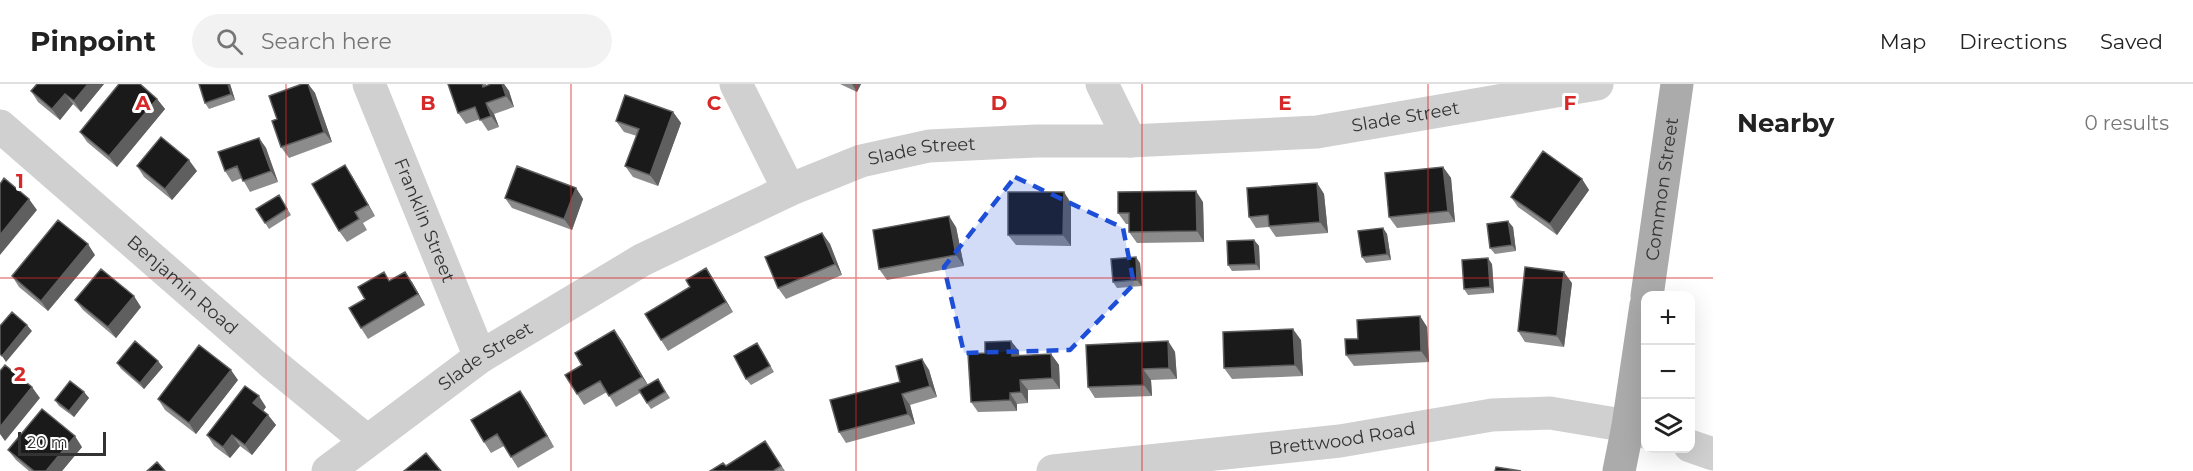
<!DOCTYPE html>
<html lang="en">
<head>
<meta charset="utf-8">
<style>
  :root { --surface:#fff; --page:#f2f2f2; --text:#222; --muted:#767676; --line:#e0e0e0 }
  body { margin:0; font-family:Montserrat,sans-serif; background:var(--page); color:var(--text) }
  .controls { position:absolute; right:18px; bottom:18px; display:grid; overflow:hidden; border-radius:12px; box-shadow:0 6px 24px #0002 }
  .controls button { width:54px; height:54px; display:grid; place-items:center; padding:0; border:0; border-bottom:2px solid var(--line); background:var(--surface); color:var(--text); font:30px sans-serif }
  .scale { position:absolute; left:18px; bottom:15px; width:88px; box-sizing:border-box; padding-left:6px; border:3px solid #333; border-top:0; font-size:16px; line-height:21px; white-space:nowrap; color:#333; -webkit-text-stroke:4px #fff; paint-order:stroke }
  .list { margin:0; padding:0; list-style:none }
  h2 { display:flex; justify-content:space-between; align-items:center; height:78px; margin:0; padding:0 24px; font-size:26px }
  h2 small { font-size:20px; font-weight:400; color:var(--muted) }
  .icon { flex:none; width:33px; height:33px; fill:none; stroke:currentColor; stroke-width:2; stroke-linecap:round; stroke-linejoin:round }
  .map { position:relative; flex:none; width:1713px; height:387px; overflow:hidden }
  header { display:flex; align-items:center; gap:36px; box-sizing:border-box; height:84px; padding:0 30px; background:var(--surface); border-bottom:2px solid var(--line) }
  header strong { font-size:28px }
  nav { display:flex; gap:33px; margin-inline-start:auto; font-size:21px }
  .search { width:420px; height:54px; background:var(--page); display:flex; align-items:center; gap:15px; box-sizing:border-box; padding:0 21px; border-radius:33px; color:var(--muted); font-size:22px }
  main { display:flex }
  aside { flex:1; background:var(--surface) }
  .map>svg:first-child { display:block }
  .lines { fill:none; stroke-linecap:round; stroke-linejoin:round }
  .minor { stroke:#d0d0d0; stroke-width:33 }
  .major { stroke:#ababab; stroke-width:33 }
  .wall { fill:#8c8c8c }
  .shaded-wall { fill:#5f5f5f }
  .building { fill:#1a1a1a; stroke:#5f5f5f; stroke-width:1.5 }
  .marked { fill:#1d4ed8; fill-opacity:0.2; stroke:#1d4ed8; stroke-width:4.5; stroke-dasharray:12 8; stroke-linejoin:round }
  .grid { fill:none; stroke:#d62828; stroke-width:1.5; stroke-opacity:0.55 }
  .labels { text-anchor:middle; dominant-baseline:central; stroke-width:6; stroke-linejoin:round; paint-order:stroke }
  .street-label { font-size:18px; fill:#333; stroke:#fff }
  .grid-label { font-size:20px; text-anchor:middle; font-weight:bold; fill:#d62828; stroke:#fff; stroke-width:6; stroke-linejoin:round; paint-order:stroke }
</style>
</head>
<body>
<header>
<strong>Pinpoint</strong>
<div class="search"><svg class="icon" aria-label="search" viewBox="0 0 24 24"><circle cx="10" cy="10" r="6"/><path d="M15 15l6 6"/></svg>Search here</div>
<nav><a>Map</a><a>Directions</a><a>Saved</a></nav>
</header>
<main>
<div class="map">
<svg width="1713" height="387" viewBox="0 0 1713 387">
  <rect width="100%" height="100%" fill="#fff"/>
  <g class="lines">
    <g class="minor">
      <path id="s1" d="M369,0L480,273"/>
      <path d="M736,0L789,106"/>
      <path d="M1102,0L1130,57"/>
      <path id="s2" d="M0,42L273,280L367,357"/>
      <path d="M1690,362L1713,370"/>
      <path id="s3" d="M328,387L480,273L642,176L789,106L861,77L929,62L1036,57H1130L1317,48L1597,0"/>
      <path id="s4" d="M1053,387L1340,357L1492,331L1550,329L1628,342L1646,348"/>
    </g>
    <g class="major">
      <path id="s5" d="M1647,212L1677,0"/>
      <path d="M1619,387L1628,342L1646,221"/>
    </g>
  </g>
  <path class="wall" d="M104,0L81,28L73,20L60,36L38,18L31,7Z
    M230,0L235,16L209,25L205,19Z
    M302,0H308L315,9L332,58L289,74L281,63L277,35Z
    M448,0H486V2L491,0H504L509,7L514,23L494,30L499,43L488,47L480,35L466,40L458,29Z
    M840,0H861L857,8Z
    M157,15L165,25L117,83L87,58L80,48Z
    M673,28L681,39L658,102L633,93L625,82L637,52L624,48L616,37Z
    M259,54L266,64L278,98L250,108L242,94L232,98L225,87Z
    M137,82L197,87L172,116L144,93Z
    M1443,83L1451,94L1455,138L1397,144L1389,133Z
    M352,92L375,132L363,139L367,146L347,158L339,147Z
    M1582,95L1589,106L1557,151L1518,123L1511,113Z
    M1317,99L1324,110L1328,149L1276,153L1269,143L1256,144L1249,133Z
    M576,104L583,115L572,146L512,124L505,114Z
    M279,111L291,131L269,145L256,125Z
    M1203,118L1204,158L1137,159L1129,148V140H1126L1118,129Z
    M1071,119V162L1016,161L1008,151Z
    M956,143L964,182L887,196L879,185Z
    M1513,143L1516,167L1495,170L1490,164Z
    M1383,144L1387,150L1391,176L1366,179L1362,173Z
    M822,149L830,160L842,191L786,215L778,204Z
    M1254,156L1259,162L1260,186L1232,187L1228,181Z
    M95,171L48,227L19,203L12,192Z
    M1140,179L1142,202L1117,204L1113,198Z
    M1492,180L1494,209L1468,211L1464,205Z
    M706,184L713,195L733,228L668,267L661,256L690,203Z
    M389,197L412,198L425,221L368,255L361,244L365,215Z
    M1572,199L1564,263L1525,258L1518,247Z
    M75,216L141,223L116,254L83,226Z
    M1420,232L1427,243L1429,278L1354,282L1346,271L1358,255Z
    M614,246L622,257L648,301L658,295L670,314L651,325L640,309L616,323L607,308L584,321L577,310L582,281Z
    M1301,256L1303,292L1232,295L1224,284Z
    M1011,257L1019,267V272L1051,270L1059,281L1060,305L1028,306V319L1017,320V327L978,328L971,318L985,269Z
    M1168,257L1175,268L1177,295L1151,296L1152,312L1095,314L1088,303Z
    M761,265L774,288L751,301L746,295Z
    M922,275L929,286L937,313L910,321L915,340L846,359L839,348L900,298Z
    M117,279L163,283L144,305L121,285Z
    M238,296L196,350L165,326L158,315Z
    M520,307L528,318L554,363L518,384L504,362L491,369L484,358Z
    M84,308L89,314L74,333L59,322L55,316Z
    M266,323L263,327L268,331L276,341L252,371L240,362L230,374L214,362L207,351Z
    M765,357L785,387H710L726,382Z
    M82,363L62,387H29L16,376L8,366Z"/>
  <path class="shaded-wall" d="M88,0H104L81,28L74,17Z
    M228,0H230L235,16L231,10Z
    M308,0L315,9L332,58L324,48Z
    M502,0H504L509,7L514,23L506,12Z
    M852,0H861L857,8Z
    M65,10L73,20L60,36L52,25Z
    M157,15L165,25L117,83L109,72Z
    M486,19L494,30L499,43L491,32Z
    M673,28L681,39L658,102L650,91Z
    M259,54L266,64L278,98L271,87Z
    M189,76L197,87L172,116L165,105Z
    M345,81L352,92L375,132L368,121Z
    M1443,83L1451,94L1455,138L1448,127Z
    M1582,95L1589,106L1557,151L1550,140Z
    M1317,99L1324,110L1328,149L1320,138Z
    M576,104L583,115L572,146L564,135Z
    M1196,107L1203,118L1204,158L1197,147Z
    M1064,108L1071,119V162L1063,151Z
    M29,115L37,126L0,171V151Z
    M949,132L956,143L964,182L956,171Z
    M1508,137L1513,143L1516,167L1512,161Z
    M1383,144L1387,150L1391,176L1387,170Z
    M822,149L830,160L842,191L835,180Z
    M1254,156L1259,162L1260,186L1256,180Z
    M88,160L95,171L48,227L41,217Z
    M1136,173L1140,179L1142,202L1137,196Z
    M1488,174L1492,180L1494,209L1490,203Z
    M706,184L713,195L733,228L726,218Z
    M405,188L412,198L425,221L418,210Z
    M1564,188L1572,199L1564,263L1557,252Z
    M134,212L141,223L116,254L108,243Z
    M1420,232L1427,243L1429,278L1421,267Z
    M27,241L32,247L6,278L2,272Z
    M1293,245L1301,256L1303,292L1295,281Z
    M614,246L622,257L649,303L642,293Z
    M1011,257L1019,267L1020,283L1012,272Z
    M1168,257L1175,268L1177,295L1169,284Z
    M1051,270L1059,281L1060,305L1052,294Z
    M922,275L929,286L937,313L930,302Z
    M158,277L163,283L144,305L140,299Z
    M1143,285L1151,296L1152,312L1144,301Z
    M231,286L238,296L196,350L189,339Z
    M1020,296L1028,306V319L1021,308Z
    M32,303L40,314L5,357L0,350V343Z
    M520,307L528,318L554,363L547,352Z
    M84,308L89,314L74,333L69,327Z
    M1010,309L1017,320V327L1010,316Z
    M902,310L910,321L915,340L908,330Z
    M259,312L266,323L261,330L253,319Z
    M268,331L276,341L252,371L245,361Z
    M232,351L240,362L230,374L223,363Z
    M75,352L82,363L62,387H46Z"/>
  <path class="building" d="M37,0H88L74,17L65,10L52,25L31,7Z
    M119,0H140L157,15L109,72L80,48Z
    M199,0H228L231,10L205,19Z
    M302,0H308L324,48L281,63L272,37L277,35L269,12Z
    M448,0H482L483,3L491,0H502L506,12L486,19L491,32L480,36L475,23L458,29Z
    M625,11L673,28L650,91L625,82L639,45L616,37Z
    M161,53L189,76L165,105L137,82Z
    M259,54L271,87L243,97L237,82L225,87L218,68Z
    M1543,67L1582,95L1550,140L1511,113Z
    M345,81L368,121L355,128L359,135L339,147L312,100Z
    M517,82L576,104L564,135L505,114Z
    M1443,83L1448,127L1389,133L1385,89Z
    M4,94L29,115L0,151V100Z
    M1317,99L1320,138L1269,142L1268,131L1249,133L1247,104Z
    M1196,107L1197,147L1129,148V129H1118V108Z
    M1008,108H1064L1063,151H1008Z
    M279,111L287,125L265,139L256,125Z
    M949,132L956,171L879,185L873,146Z
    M58,136L88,160L41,217L12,192Z
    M1508,137L1512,161L1490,164L1487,140Z
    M1383,144L1387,170L1362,173L1358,147Z
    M822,149L835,180L778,204L765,173Z
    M1254,156L1256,180L1228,181L1227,157Z
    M1136,173L1137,196L1113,198L1111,175Z
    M1488,174L1490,203L1464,205L1462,176Z
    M1525,183L1564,188L1557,252L1518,247Z
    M706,184L726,218L661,256L645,230L690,203L686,196Z
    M101,185L134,212L108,243L75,216Z
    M384,188L389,197L405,188L418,210L361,244L349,224L365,215L358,203Z
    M12,228L27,241L2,272L0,270V242Z
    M1420,232L1421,267L1346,271L1345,255H1358L1357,236Z
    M1293,245L1295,281L1224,284L1223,248Z
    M614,246L642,293L609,312L600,297L577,310L565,291L582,281L575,269Z
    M135,257L158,277L140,299L117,279Z
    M1011,257L1012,272L1051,270L1052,294L1020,296L1021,308L1010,309V316L971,318L968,270L985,269V258Z
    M1168,257L1169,284L1143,285L1144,301L1088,303L1086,261Z
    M757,259L770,282L746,295L734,272Z
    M199,261L231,286L189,339L158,315Z
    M922,275L930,302L902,310L908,330L839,348L830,316L900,298L896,282Z
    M5,281L32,303L0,343V287Z
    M658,295L665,308L647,319L639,306Z
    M70,297L84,308L69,327L55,316Z
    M245,302L259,312L253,319L268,331L245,361L232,351L223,363L207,351Z
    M520,307L547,352L511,373L497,350L484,358L471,336Z
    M42,325L75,352L46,387H34L8,366Z
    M765,357L781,382L773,387H710L723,379L726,382Z
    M426,369L441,387H404Z
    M157,378L165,387H147Z
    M1496,383L1521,387H1495Z"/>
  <path class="marked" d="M1015,93L1123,144L1134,200L1070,266L964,269L944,183Z"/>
  <path class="grid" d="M286,0V387M571,0V387M856,0V387M1142,0V387M1428,0V387M0,194H1713"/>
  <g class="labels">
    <g class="street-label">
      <text stroke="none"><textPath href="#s3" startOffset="1167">Slade Street</textPath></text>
      <text stroke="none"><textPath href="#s3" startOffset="681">Slade Street</textPath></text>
      <text stroke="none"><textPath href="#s5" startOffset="108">Common Street</textPath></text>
      <text stroke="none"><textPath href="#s1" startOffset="147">Franklin Street</textPath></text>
      <text stroke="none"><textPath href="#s2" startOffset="242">Benjamin Road</textPath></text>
      <text stroke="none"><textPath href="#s3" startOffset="195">Slade Street</textPath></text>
      <text stroke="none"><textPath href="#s4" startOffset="291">Brettwood Road</textPath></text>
    </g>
  </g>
  <g class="grid-label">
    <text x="143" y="26">A</text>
    <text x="428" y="26">B</text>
    <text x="714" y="26">C</text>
    <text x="999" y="26">D</text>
    <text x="1285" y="26">E</text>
    <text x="1570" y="26">F</text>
    <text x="20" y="104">1</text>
    <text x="20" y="297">2</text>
  </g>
</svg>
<div class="controls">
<button>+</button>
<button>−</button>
<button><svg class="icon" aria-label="layers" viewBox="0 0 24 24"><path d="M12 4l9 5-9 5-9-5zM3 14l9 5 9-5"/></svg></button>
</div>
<div class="scale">20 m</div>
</div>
<aside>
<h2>Nearby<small>0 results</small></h2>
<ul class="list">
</ul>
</aside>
</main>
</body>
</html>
